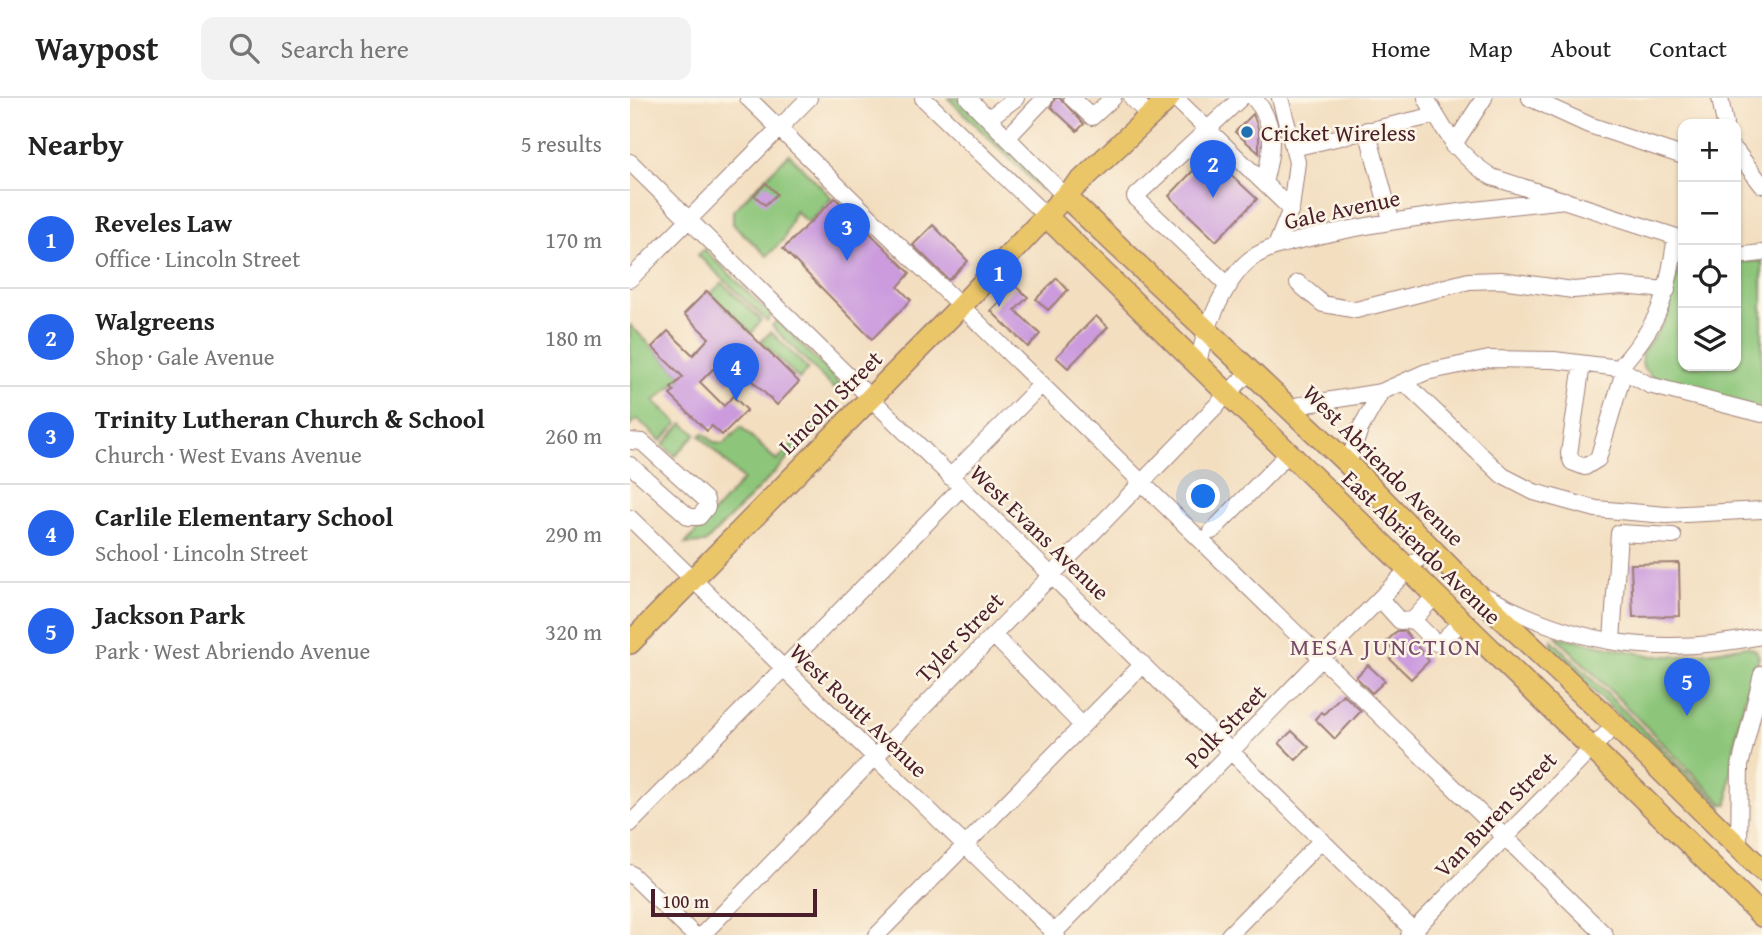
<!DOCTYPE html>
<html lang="en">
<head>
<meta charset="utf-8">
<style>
  :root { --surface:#fff; --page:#f2f2f2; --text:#222; --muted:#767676; --line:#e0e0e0; --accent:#2563eb }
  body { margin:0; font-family:"Gentium Book Plus",serif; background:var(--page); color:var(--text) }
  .controls { position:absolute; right:21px; top:21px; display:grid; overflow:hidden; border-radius:14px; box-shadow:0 2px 5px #0004 }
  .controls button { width:63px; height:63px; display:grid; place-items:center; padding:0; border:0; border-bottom:2px solid var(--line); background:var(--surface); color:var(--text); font:35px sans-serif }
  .scale { position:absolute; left:21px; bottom:18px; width:166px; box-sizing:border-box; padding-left:7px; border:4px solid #4a1f2b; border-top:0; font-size:19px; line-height:24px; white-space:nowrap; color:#4a1f2b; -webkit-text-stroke:5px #fcf5e5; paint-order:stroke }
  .you { position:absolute; left:574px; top:399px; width:24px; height:24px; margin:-18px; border:5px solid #fff; border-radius:50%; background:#1a73e8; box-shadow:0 0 0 10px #1a73e833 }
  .badge { display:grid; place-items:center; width:46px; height:46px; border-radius:50%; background:var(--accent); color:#fff; font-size:23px; font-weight:700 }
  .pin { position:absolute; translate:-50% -58px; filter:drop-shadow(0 2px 4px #0008) }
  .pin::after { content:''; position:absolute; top:37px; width:24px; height:21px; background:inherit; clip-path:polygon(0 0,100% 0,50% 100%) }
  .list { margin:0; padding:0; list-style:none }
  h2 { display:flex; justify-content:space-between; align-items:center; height:91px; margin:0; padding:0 28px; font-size:30px }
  h2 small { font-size:23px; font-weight:400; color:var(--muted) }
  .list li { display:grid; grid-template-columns:46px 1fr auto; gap:21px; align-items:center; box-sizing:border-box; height:98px; padding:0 28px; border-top:2px solid var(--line) }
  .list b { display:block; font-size:26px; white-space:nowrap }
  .list p { margin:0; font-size:23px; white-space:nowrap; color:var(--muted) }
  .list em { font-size:23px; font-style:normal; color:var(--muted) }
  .icon { flex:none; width:38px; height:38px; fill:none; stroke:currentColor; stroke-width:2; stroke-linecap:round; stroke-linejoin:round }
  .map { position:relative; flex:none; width:1132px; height:837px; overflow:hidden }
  header { display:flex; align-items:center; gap:42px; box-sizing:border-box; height:98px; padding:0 35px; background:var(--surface); border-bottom:2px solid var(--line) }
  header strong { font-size:33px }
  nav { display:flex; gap:38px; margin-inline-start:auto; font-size:24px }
  .search { width:490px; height:63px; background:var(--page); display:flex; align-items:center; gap:18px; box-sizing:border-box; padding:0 24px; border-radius:14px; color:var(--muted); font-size:26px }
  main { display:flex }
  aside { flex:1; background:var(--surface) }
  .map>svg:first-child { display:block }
  .green { fill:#8dc67a; stroke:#6c7252; stroke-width:2 }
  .building { fill:#cb9bde }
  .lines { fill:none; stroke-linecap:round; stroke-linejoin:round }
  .minor-casing { stroke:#9e7e76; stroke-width:18 }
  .major-casing { stroke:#9e7e76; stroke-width:24 }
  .minor { stroke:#fff; stroke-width:16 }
  .major { stroke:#ebc669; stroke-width:21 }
  .poi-dot { fill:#1f6fb2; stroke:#fcf5e5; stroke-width:2.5 }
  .labels { text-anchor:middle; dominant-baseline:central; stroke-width:5; stroke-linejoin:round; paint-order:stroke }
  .poi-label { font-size:23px; fill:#4a1f2b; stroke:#fcf5e5; text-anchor:start }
  .street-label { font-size:23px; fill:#4a1f2b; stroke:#fcf5e5 }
  .neighbourhood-label { font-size:24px; letter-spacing:2px; fill:#774a6a; stroke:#fcf5e5 }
</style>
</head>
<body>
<header>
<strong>Waypost</strong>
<div class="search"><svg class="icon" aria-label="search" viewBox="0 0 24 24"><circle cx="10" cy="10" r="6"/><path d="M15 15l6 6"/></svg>Search here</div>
<nav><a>Home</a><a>Map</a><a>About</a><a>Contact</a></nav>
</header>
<main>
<aside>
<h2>Nearby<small>5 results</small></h2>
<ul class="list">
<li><span class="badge">1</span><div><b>Reveles Law</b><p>Office · Lincoln Street</p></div><em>170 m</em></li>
<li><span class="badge">2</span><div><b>Walgreens</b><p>Shop · Gale Avenue</p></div><em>180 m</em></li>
<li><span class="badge">3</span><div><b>Trinity Lutheran Church &amp; School</b><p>Church · West Evans Avenue</p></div><em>260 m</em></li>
<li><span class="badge">4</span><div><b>Carlile Elementary School</b><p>School · Lincoln Street</p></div><em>290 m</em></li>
<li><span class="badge">5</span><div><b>Jackson Park</b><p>Park · West Abriendo Avenue</p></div><em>320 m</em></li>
</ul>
</aside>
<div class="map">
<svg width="1132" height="837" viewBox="0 0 1132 837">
  <rect width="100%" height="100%" fill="#fcf5e5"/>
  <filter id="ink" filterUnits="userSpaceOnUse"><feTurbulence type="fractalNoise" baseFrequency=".0143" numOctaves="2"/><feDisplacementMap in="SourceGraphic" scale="14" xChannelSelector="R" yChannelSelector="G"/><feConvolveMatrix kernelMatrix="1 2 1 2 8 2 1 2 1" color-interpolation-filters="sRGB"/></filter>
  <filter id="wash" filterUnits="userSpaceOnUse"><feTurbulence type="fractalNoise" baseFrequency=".00686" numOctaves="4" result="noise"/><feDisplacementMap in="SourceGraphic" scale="28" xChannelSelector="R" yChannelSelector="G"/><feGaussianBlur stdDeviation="1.57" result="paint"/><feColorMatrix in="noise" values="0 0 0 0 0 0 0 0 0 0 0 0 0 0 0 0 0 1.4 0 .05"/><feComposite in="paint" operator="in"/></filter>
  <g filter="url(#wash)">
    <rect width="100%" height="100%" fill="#f3dec0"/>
    <path class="green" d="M318,0H328L416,86L411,91Z
      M159,56L202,100L178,125L165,113L154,141L137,158L103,126V113Z
      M74,151L142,218L137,223L68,157Z
      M1053,155V268H1106V164L1132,163V309H1120L1022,279L1013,269L1011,256L1033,226Z
      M92,185L131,222L122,235L80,196Z
      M147,222L210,286L204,291L142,228Z
      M0,227L53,279L24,303L48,325L31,343L7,321L0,328Z
      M141,234L178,271L169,281L131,243Z
      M190,318L195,323L75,445L55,446L113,382L70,338L73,335L85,345L93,346L111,329L147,363Z
      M53,325L66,336L45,358L33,347Z
      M926,538L1023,558H1052L1117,548L1126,552L1129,559C1110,607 1101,655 1098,706H1093Z
      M922,542L1091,708L1092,713H1087L922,553Z"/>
    <g id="blocks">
      <path class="building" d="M425,0H430L454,26L447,33L421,9Z
        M623,16L629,33V55L605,34Z
        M579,56L627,101L586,143L539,98Z
        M136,85L147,96L135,107L124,97Z
        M205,100L280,175L268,189L281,202L242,241L153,151Z
        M303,127L338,163L319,182L283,147Z
        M427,180L438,192L418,212L406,201Z
        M385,188L398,199L385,212L410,236L398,249L361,213Z
        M77,193L169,284L147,307L111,272L98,285L83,271L70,284L94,308L103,298L117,312L92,337L82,328L77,333L40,297L44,293L41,290L53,279L22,249L38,233L63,257L79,240L54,216Z
        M466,218L478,229L438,270L426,259Z
        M1049,465L1050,518L1003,519L1001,466Z
        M767,533H775L799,563L781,581L760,561L766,555L755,545Z
        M738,567L755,583L742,595L726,579Z
        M713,596L731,613L705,641L685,621L691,614L694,616Z
        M662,633L679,649L666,662L649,645Z"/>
    </g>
  </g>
  <g filter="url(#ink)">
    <use href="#blocks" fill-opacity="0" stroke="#9e7e76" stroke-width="2"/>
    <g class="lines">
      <defs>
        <path id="minor" d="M118,0L975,837
          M293,0L416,118
          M338,0L435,98
          M442,0L462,19L483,0
          M502,0L520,18
          M545,0L661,111
          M624,0C648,28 642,52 634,85
          M796,0C816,35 827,57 862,79L1053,141
          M900,0L959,27L1053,58
          M1090,0L1095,26
          M359,20L386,0
          M737,32L761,122
          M378,39L415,0
          M823,48L854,0
          M663,50L806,17
          M1106,53L1132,87
          M0,64L788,837
          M646,148L661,111L667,64L650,0
          M1106,158L1132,155
          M0,181L179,0
          M668,185L693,206L726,212L839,183L871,182L943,192L992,188L1037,192
          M599,188L505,99L611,0
          M952,266L939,356L942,364L955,369L968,361L994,273
          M568,268C572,236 595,180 622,160C642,146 669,143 692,137C773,119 854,111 935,102
          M989,270C1032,222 1036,201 1046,139
          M774,284L873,378L904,394L966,411L1036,417L1132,412
          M659,309L751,294L796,274L859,261L924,262L989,270L1019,287L1132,316
          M0,343L12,344L76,402L77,409L69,419H59L0,367
          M718,366L730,331L751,294
          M320,379L412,286
          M0,420L427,837
          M582,433L658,356
          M857,499C948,548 1031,559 1132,538
          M751,502L770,523L783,522L806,545H810L831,524
          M783,522L805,498
          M363,537L452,627
          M982,543L989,435L1043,438
          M0,726L331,390
          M1109,749L1110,668L1132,576
          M0,775L64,837
          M72,837L620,273
          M247,837L513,566
          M422,837L800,449
          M599,837L692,742
          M779,837L985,627"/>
        <path id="major" d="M435,98L718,366L837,487L985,627L1132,772
          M416,118C654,353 896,582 1132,818
          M0,545L330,209L435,98L539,0"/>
      </defs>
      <use href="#minor" class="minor-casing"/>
      <use href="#major" class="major-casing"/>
      <use href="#minor" class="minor"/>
      <use href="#major" class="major"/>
    </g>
  </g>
  <circle class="poi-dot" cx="617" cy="34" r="7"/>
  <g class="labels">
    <g class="poi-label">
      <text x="631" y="34">Cricket Wireless</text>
    </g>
    <g class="street-label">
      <text transform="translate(712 111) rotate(-12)">Gale Avenue</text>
      <text transform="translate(200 304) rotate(-45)">Lincoln Street</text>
      <text transform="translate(754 367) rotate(45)">West Abriendo Avenue</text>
      <text transform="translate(410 434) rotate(44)">West Evans Avenue</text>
      <text transform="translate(792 449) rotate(44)">East Abriendo Avenue</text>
      <text transform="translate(329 539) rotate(-46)">Tyler Street</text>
      <text transform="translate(229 612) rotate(44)">West Routt Avenue</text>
      <text transform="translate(595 628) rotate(-46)">Polk Street</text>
      <text transform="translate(865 716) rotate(-46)">Van Buren Street</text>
    </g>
    <g class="neighbourhood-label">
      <text x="756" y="548">MESA JUNCTION</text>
    </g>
  </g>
</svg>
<div class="controls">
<button>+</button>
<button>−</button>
<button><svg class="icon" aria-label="locate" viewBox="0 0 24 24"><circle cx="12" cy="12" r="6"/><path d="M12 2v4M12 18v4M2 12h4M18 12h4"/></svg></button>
<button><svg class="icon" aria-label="layers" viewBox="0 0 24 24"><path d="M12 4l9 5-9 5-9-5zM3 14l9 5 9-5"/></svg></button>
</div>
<div class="scale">100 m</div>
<div class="you"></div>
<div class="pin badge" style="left:369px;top:209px">1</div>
<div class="pin badge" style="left:583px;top:100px">2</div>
<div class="pin badge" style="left:217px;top:163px">3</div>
<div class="pin badge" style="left:106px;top:303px">4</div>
<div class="pin badge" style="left:1057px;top:618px">5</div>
</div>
</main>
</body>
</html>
